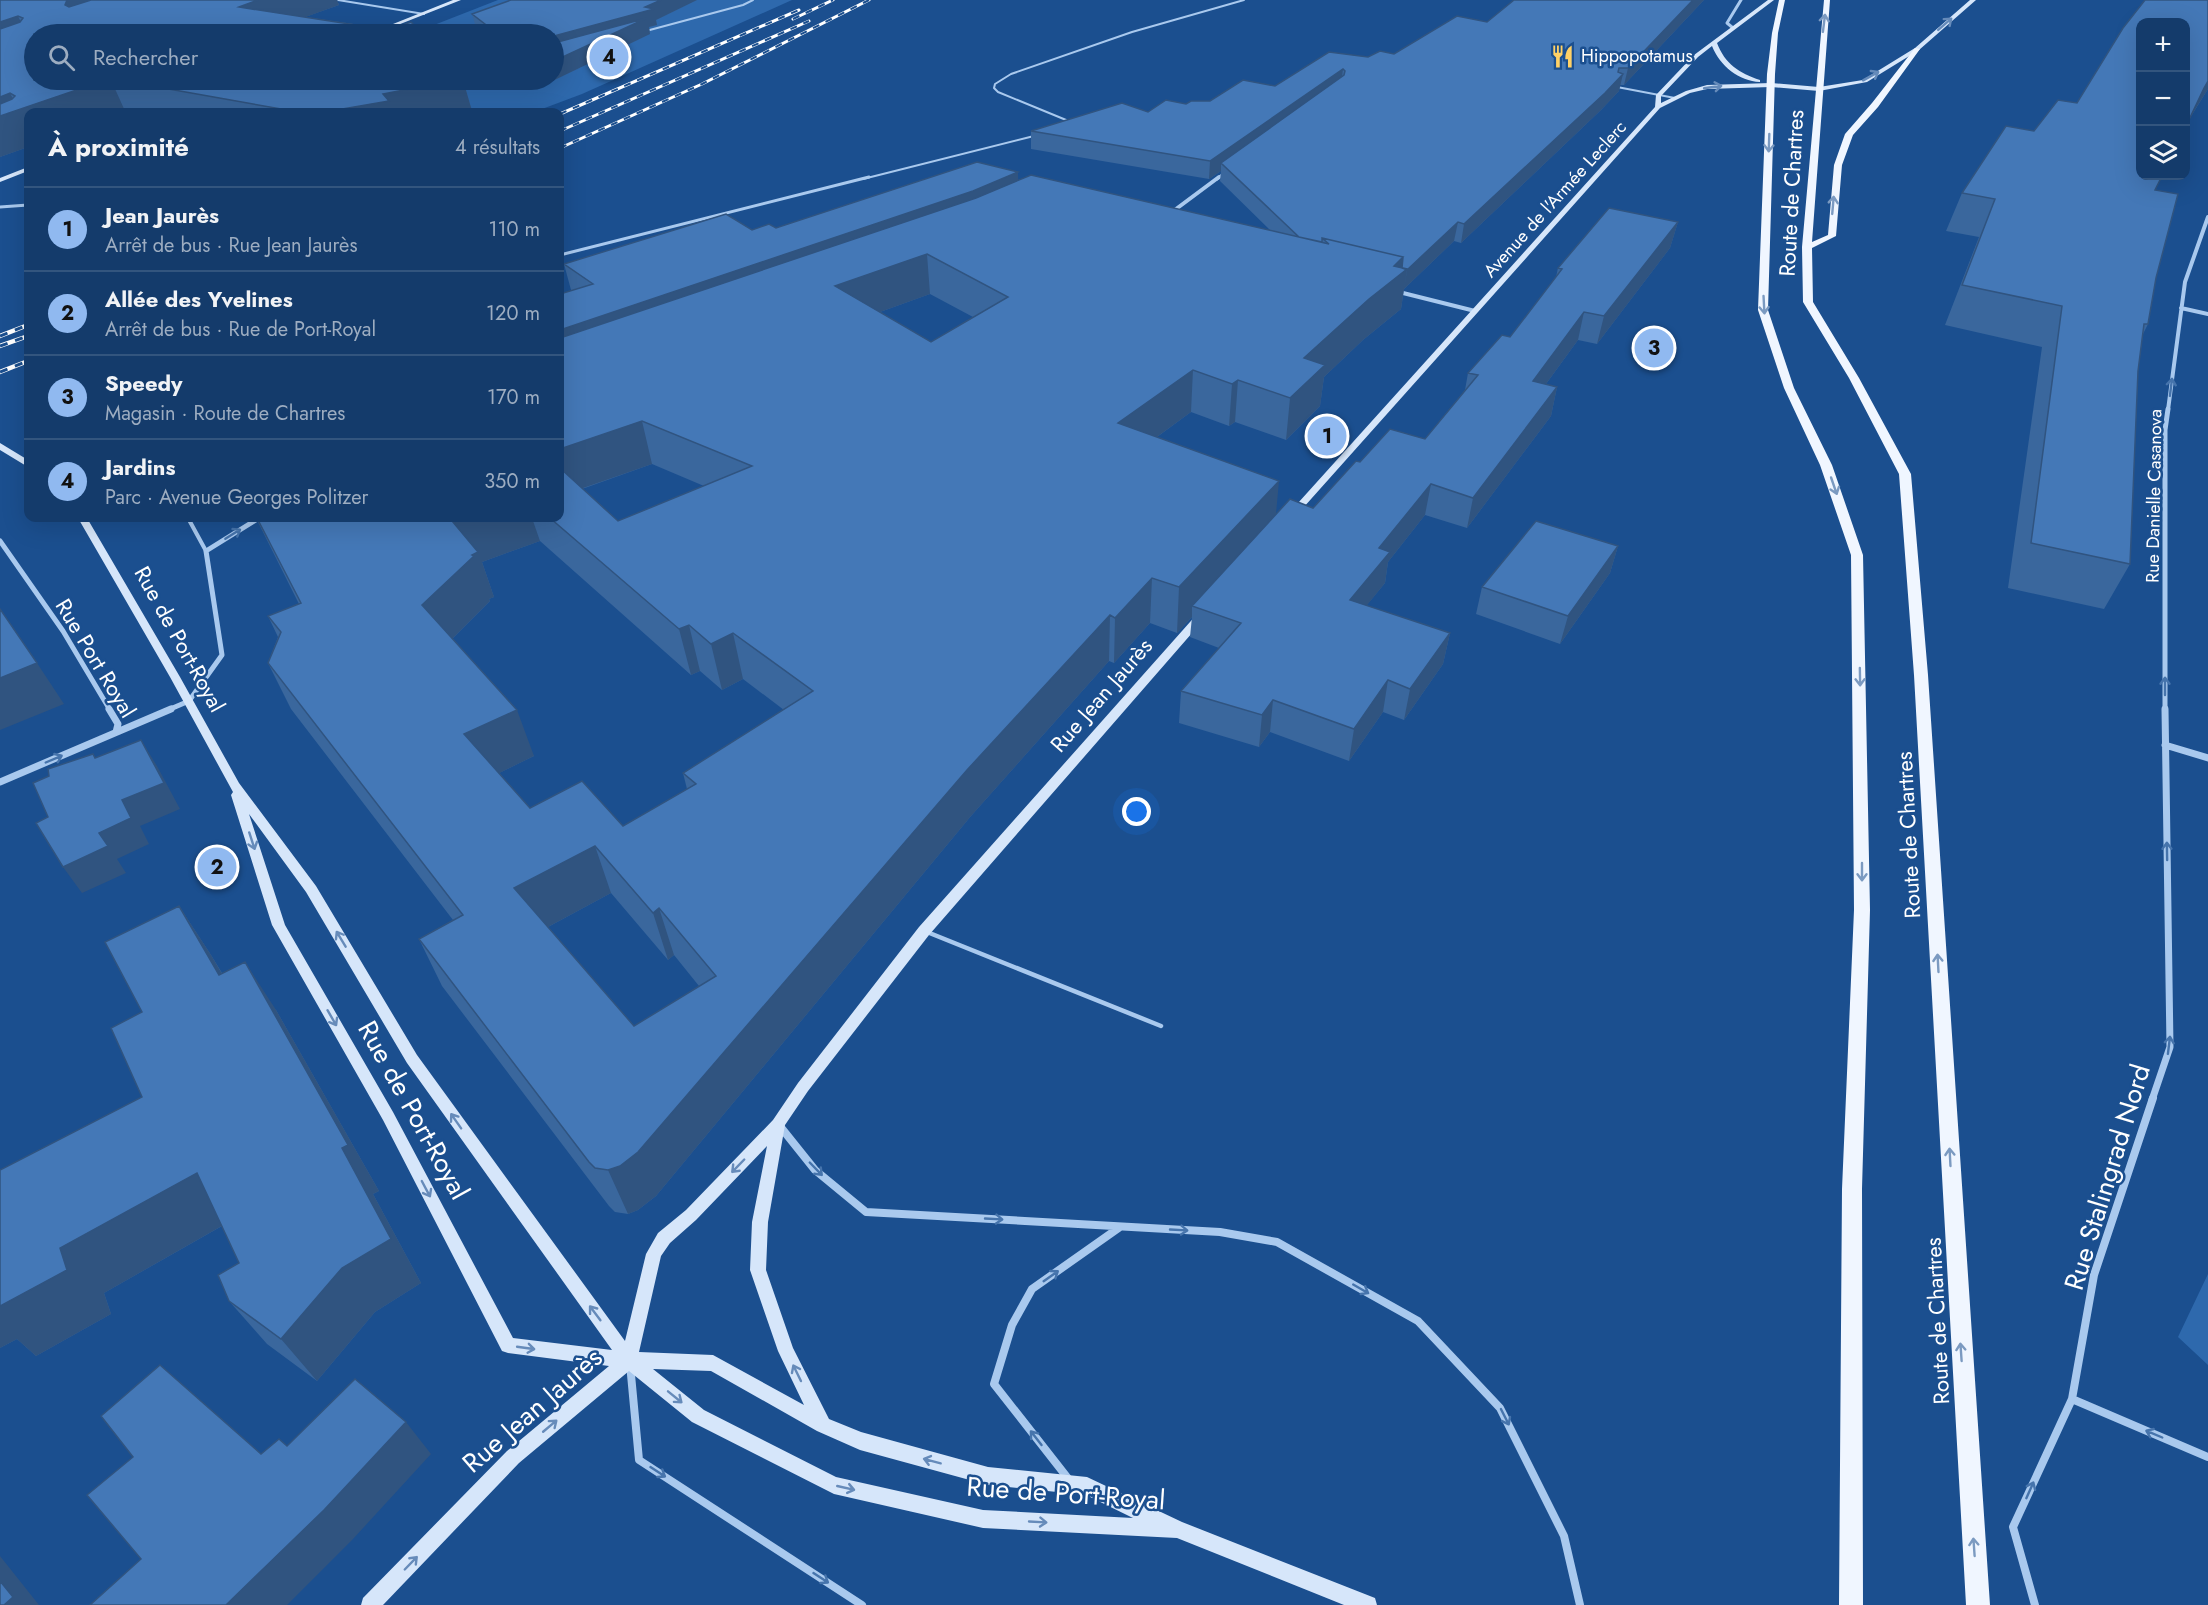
<!DOCTYPE html>
<html lang="fr">
<head>
<meta charset="utf-8">
<style>
  :root { --surface:#143b6b; --page:#1d4271; --text:#f1f3f6; --muted:#9dadc1; --line:#33557e; --accent:#90b9f0 }
  body { margin:0; font-family:Jost,sans-serif; background:var(--page); color:var(--text) }
  .controls { position:absolute; right:18px; top:18px; display:grid; overflow:hidden; border-radius:12px; box-shadow:0 6px 24px #0002 }
  .controls button { width:54px; height:54px; display:grid; place-items:center; padding:0; border:0; border-bottom:2px solid var(--line); background:var(--surface); color:var(--text); font:30px sans-serif }
  .you { position:absolute; left:1137px; top:812px; width:21px; height:21px; margin:-15px; border:4px solid #fff; border-radius:50%; background:#1a73e8; box-shadow:0 0 0 9px #1a73e833 }
  .badge { display:grid; place-items:center; width:39px; height:39px; border-radius:50%; background:var(--accent); color:#111; font-size:20px; font-weight:700 }
  .pin { position:absolute; translate:-50% -50%; border:3px solid #fff; box-shadow:0 2px 6px #0006 }
  .list { margin:0; padding:0; list-style:none }
  h2 { display:flex; justify-content:space-between; align-items:center; height:78px; margin:0; padding:0 24px; font-size:26px }
  h2 small { font-size:20px; font-weight:400; color:var(--muted) }
  .list li { display:grid; grid-template-columns:39px 1fr auto; gap:18px; align-items:center; box-sizing:border-box; height:84px; padding:0 24px; border-top:2px solid var(--line) }
  .list b { display:block; font-size:22px; white-space:nowrap }
  .list p { margin:0; font-size:20px; white-space:nowrap; color:var(--muted) }
  .list em { font-size:20px; font-style:normal; color:var(--muted) }
  .icon { flex:none; width:33px; height:33px; fill:none; stroke:currentColor; stroke-width:2; stroke-linecap:round; stroke-linejoin:round }
  .map { position:relative; flex:none; width:2208px; height:1605px; overflow:hidden }
  .search { position:absolute; background:var(--surface); box-shadow:0 6px 24px #0002; left:24px; top:24px; width:540px; height:66px; display:flex; align-items:center; gap:15px; box-sizing:border-box; padding:0 21px; border-radius:33px; color:var(--muted); font-size:22px }
  .panel { position:absolute; background:var(--surface); box-shadow:0 6px 24px #0002; left:24px; top:108px; width:540px; height:414px; border-radius:12px }
  .map>svg:first-child { display:block }
  .green { fill:#2e69ad }
  .lines { fill:none; stroke-linecap:round; stroke-linejoin:round }
  .lane-far3 { stroke:#a9c9ee; stroke-width:2 }
  .lane-far2 { stroke:#a9c9ee; stroke-width:3 }
  .lane-far1 { stroke:#a9c9ee; stroke-width:4 }
  .lane { stroke:#a9c9ee; stroke-width:4.5 }
  .street-far4 { stroke:#a9c9ee; stroke-width:3 }
  .street-far3 { stroke:#a9c9ee; stroke-width:4 }
  .street-far2 { stroke:#a9c9ee; stroke-width:5 }
  .street-far1 { stroke:#a9c9ee; stroke-width:7 }
  .street { stroke:#a9c9ee; stroke-width:8 }
  .secondary { fill:#d6e6fa; fill-rule:evenodd }
  .primary { fill:#f0f6ff; fill-rule:evenodd }
  .rail-far1-casing { stroke:#fff; stroke-width:3 }
  .rail-casing { stroke:#fff; stroke-width:4.5 }
  .rail-far1 { stroke:#1b4f8f; stroke-width:2; stroke-dasharray:7; stroke-linecap:butt }
  .rail { stroke:#1b4f8f; stroke-width:3; stroke-dasharray:8; stroke-linecap:butt }
  .wall { fill:#3a679d; fill-rule:evenodd }
  .shaded-wall { fill:#305480 }
  .building { fill:#4478b7; stroke:#305480; stroke-width:1.5; fill-rule:evenodd }
  .oneway { stroke:#7b9ac1 }
  .oneway2 { stroke:#668bba }
  .oneway3 { stroke:#4674ac }
  .labels { text-anchor:middle; dominant-baseline:central; stroke-width:5; stroke-linejoin:round; paint-order:stroke }
  .far-poi-label { font-size:18px; fill:#fff; stroke:#1b4f8f; text-anchor:start }
  .far-street-label { font-size:18px; fill:#fff; stroke:#1b4f8f }
  .street-label { font-size:22px; fill:#fff; stroke:#1b4f8f }
  .near-street-label { font-size:27px; fill:#fff; stroke:#1b4f8f }
</style>
</head>
<body>
<div class="map">
<svg width="2208" height="1605" viewBox="0 0 2208 1605">
  <rect width="100%" height="100%" fill="#1b4f8f"/>
  <path class="green" d="M498,0H792L582,94L534,112H216L297,80H554V34H411Z
    M2208,1274V1365L2178,1337Z"/>
  <g class="lines">
    <path class="lane-far3" d="M338,0L424,14
      M646,31L743,5L753,0
      M461,83L473,80
      M1617,87L1675,98
      M1071,122L998,92L994,88L995,84L1011,74L1132,32L1244,0
      M863,179L1034,136"/>
    <path class="lane-far2" d="M0,207L28,205
      M560,255L869,177"/>
    <path class="lane-far1" d="M188,518L206,551"/>
    <path class="lane" d="M927,932L1161,1026"/>
    <path class="street-far4" d="M1733,28L1727,23L1741,0
      M1217,179L1226,172"/>
    <path class="street-far3" d="M1172,212L1219,177
      M1395,291L1475,311
      M2181,308L2208,314
      M2168,410L2185,282L2208,217"/>
    <path class="street-far2" d="M0,541L63,631L110,710
      M168,710L189,701L222,655L206,551L259,518
      M2165,710V430L2168,409"/>
    <path class="street-far1" d="M109,709L118,724L116,732
      M2165,745L2208,758
      M0,782L171,709
      M2152,1100L2170,1047L2165,709"/>
    <path class="street" d="M779,1125L815,1170L866,1212L1220,1232L1277,1242L1418,1321L1500,1408L1564,1536L1580,1605
      M630,1364L639,1460L862,1605
      M2072,1399L2208,1457
      M1070,1481L994,1384L1012,1325L1032,1289L1120,1227
      M2035,1605L2013,1527L2072,1399L2094,1275L2153,1098"/>
    <path class="secondary" d="M453,0H461L375,34H368Z
      M1768,0H1774L1717,43C1725,64 1739,73 1760,80V82C1739,81 1720,66 1712,46L1698,57L1661,96V103L1686,91L1707,85L1771,83L1819,87L1863,80L1915,48L1970,0H1976L1919,50L1867,82L1819,91L1771,87L1707,89L1690,93L1660,108L1295,517H1289V513L1655,107L1656,95L1694,55Z
      M28,167V171L0,182V178Z
      M0,443L28,460V467L0,450Z
      M78,518H87L180,677L239,783L316,886L417,1055L625,1341L646,1254L658,1233L686,1210L773,1120L798,1083L919,927L1198,613H1206L1207,615L1206,617L929,935L808,1091L785,1125L768,1222L766,1270L793,1348L829,1419L861,1432L988,1467L1087,1477L1182,1522L1375,1598L1377,1605H1344L1177,1538L983,1528L834,1494L692,1422L629,1371L519,1463L383,1605H361L363,1598L507,1451L609,1366L508,1353L502,1351L383,1120L272,925L231,795L233,792L170,677ZM249,814L306,892L407,1063L612,1350L513,1338L393,1112L285,925ZM767,1146L752,1222L750,1270L778,1351L804,1405L713,1355L639,1352L661,1256L670,1243L696,1220ZM653,1369L711,1371L817,1431L860,1450L988,1485L1086,1495L1133,1518L983,1510L836,1477L704,1410Z"/>
    <path class="primary" d="M1779,0H1785L1778,33L1775,74L1768,310L1794,388L1832,465L1863,555L1870,910L1862,1189L1863,1605H1839L1842,1189L1854,910L1851,555L1820,465L1784,388L1758,310L1767,74L1772,33Z
      M1824,0H1830L1812,242L1828,235L1834,165L1845,134L1872,103L1915,48L1920,49L1878,107L1853,135L1842,165L1836,236L1812,248L1813,302L1859,378L1911,474L1928,675L1990,1605H1966L1914,675L1899,474L1849,378L1803,302L1802,247Z"/>
    <defs>
      <path id="rail-far1" d="M793,19L833,0
        M560,114L799,10
        M560,131L809,21
        M560,148L702,84L869,0"/>
      <path id="rail" d="M0,336L28,325
        M0,346L28,336
        M0,372L28,361"/>
    </defs>
    <use href="#rail-far1" class="rail-far1-casing"/>
    <use href="#rail" class="rail-casing"/>
    <use href="#rail-far1" class="rail-far1"/>
    <use href="#rail" class="rail"/>
  </g>
  <path class="wall" d="M0,0H337L339,5L305,17L423,34H34V80H463L472,111L466,112H132L125,111L121,112H28V147L0,157Z
    M511,0H697L656,20L657,25L649,27L650,34L544,85L537,80H554V34H482L477,31L472,14Z
    M1704,0L1624,85H1620L1619,91L1601,110L1461,243L1454,241L1404,289L1401,309L1363,340L1324,377L1320,406L1286,440L1235,422L1229,426L1191,412L1157,437L1276,515L1313,508L1360,462L1425,439L1465,390L1468,373L1510,337L1556,277L1558,268L1678,222L1670,248L1597,344L1578,340L1546,384L1557,387L1551,416L1467,528L1425,515L1388,562L1385,583L1366,606L1450,633L1443,664L1404,720L1383,712L1349,761L1270,732L1259,747L1179,723L1181,691L1219,648L1190,637L1192,617L1177,633L1150,623L1114,663L1109,661L971,816L656,1196L638,1210L628,1214L615,1212L609,1206L442,986L419,939L453,920L291,709L268,663L278,637L268,616L299,604L256,518H560L571,290L564,264L752,230L776,228L1018,180L1271,231L1220,181L1221,171L1209,179L1031,149V131L1148,112L1186,104L1210,101L1275,86L1368,57L1394,54L1487,22ZM930,294L973,317L931,342L880,312ZM652,464L704,486L618,521L582,489ZM540,541L691,675L700,671L722,690L743,679L784,710L683,773L687,789L623,826L530,808L499,773L534,756L452,639L490,601L489,599L494,597L482,562ZM611,893L668,960L674,955L699,986L634,1026L548,927Z
    M2208,0V89L2190,118L2155,190L2156,278L2148,324L2143,334L2138,371L2130,564L2104,609L2008,588L2042,347L1945,325L1979,237L1946,231L1962,193L2034,131L2077,103Z
    M1618,546L1610,573L1560,644L1476,614L1482,587Z
    M179,906L211,955L222,973L276,1010L379,1191L373,1194L421,1283L375,1312L317,1381L267,1344L229,1301L239,1263L222,1226L104,1293L111,1314L36,1356L17,1339L0,1348V1170L142,1097V1012Z"/>
  <path class="shaded-wall" d="M67,0H176L79,34L65,5Z
    M258,0H337L339,5L258,34L239,7Z
    M661,0H697L656,20L657,25L649,27L650,34L544,85L542,80H554V36L645,7Z
    M1693,0H1704L1624,85L1628,68Z
    M18,16L33,47L0,58V22Z
    M1343,69L1341,85L1221,163V171L1209,179L1210,161Z
    M1623,74L1619,91L1601,110L1461,243L1464,224Z
    M59,80H111L125,111L121,112H28V147L0,157V97L10,93L19,110Z
    M343,80H463L472,111L466,112H325Z
    M2208,81V89L2187,122L2204,88Z
    M1018,172L1019,208L560,375V330Z
    M1458,222L1454,241L1404,289L1407,270Z
    M1678,222L1670,248L1597,344L1604,316Z
    M927,254L930,294L841,326L835,286Z
    M1403,257L1407,269L1401,309L1363,340L1324,377L1320,406L1286,440L1290,398L1304,358Z
    M1584,312L1578,340L1527,410L1533,381Z
    M1193,370L1191,412L1117,466L1118,423Z
    M1238,380L1235,422L1229,426L1232,384Z
    M1557,387L1551,416L1467,528L1473,498Z
    M642,421L652,464L560,496V449Z
    M1279,481L1275,525L1192,606V617L1177,633L1179,587Z
    M1431,484L1425,515L1388,562L1385,583L1346,631L1350,600L1379,548Z
    M465,518H532L540,541L482,562L494,597L489,599L490,601L440,651L422,605L453,522Z
    M1618,546L1610,573L1560,644L1568,616Z
    M1152,578L1150,623L1114,663L1115,618Z
    M1110,615L1109,661L971,816L656,1196L638,1210L628,1214L608,1170L967,770Z
    M689,625L700,671L691,675L679,629Z
    M733,633L743,679L722,690L711,644Z
    M1450,633L1443,664L1404,720L1410,689Z
    M37,663L64,704L0,730V678Z
    M1388,680L1383,712L1349,761L1354,729Z
    M1273,700L1270,732L1259,747L1262,715Z
    M517,710L534,756L483,781L464,734Z
    M141,740L157,766L180,809L140,826L149,844L117,859L126,873L82,893L63,867L99,833L122,800Z
    M595,846L611,893L533,935L514,888Z
    M179,906L211,955L251,1023L219,975Z
    M659,908L674,955L668,960L653,913Z
    M245,962L276,1010L379,1191L373,1194L421,1283L375,1312L317,1381L281,1339L342,1148Z
    M197,1173L234,1219L104,1293L111,1314L36,1356L17,1339L0,1348V1306L60,1248Z
    M406,1422L431,1454L353,1539L287,1605H226Z
    M0,1556L39,1605H4L0,1581Z"/>
  <path class="building" d="M0,0H69H67L65,5L69,7L91,0H258L239,7L388,30L411,22L423,34H34V80H59L58,81L63,82L70,80H106L0,116V104L12,99L15,96L10,93L0,97V29L20,22L23,18L18,16L0,22Z
    M511,0H661L645,7L654,9L554,36V34H498L472,14Z
    M1514,0H1693L1628,68H1619L1618,72L1623,74L1605,93L1464,224L1458,222L1407,270L1402,268L1403,257L1322,238V242L1299,237L1221,163L1344,75L1345,71L1343,69L1210,161L1031,131L1122,103L1148,112L1166,100L1186,104L1191,101H1210L1243,80L1275,86L1329,52L1368,57L1380,51L1394,54L1457,16L1487,22Z
    M2145,0H2208V81L2204,88L2186,126V22H2140V176H2162L2155,190L2178,194L2156,278L2148,324H2144L2138,371L2130,564L2031,543L2062,306L1962,285L1995,199L1962,193L2006,126L2034,131L2058,100L2077,103L2123,28Z
    M647,18L554,61V43Z
    M118,80H157L166,81L170,80H343L344,82L354,80H456L383,94L389,101L325,112H298Z
    M977,162L1018,172L973,191L560,330V294L593,284L564,264L726,214L752,230L769,224L776,228Z
    M1031,175L1329,244L1322,238L1403,257L1394,266L1407,269L1369,299L1304,358L1325,365L1290,398L1238,380L1232,384L1193,370L1118,423L1279,481L1179,587L1152,578L1115,618L1110,615L967,770L638,1152L620,1166L608,1170L595,1168L589,1162L419,939L463,915L268,663L281,632L268,616L301,603L257,518H465L453,522L478,552L472,555L474,556L422,605L517,710L464,734L530,808L582,781L623,826L696,784L683,773L813,691L733,633L711,644L689,625L679,629L550,518H560V468L618,521L752,466L642,421L560,449V338L976,198ZM927,254L1008,297L931,342L835,286ZM595,846L653,913L659,908L716,976L634,1026L514,888Z
    M1609,208L1678,222L1604,316L1584,312L1533,381L1557,387L1473,498L1431,484L1379,548L1390,552L1350,600L1450,633L1410,689L1388,680L1354,729L1273,700L1262,715L1181,691L1241,623L1192,606L1290,499L1313,508L1356,461L1360,462L1390,429L1425,439L1478,375L1468,373L1502,335L1510,337L1562,269L1558,268Z
    M1536,521L1618,546L1568,616L1482,587Z
    M0,609L37,663L0,678Z
    M141,740L164,783L122,800L131,818L99,833L108,846L63,867L36,823L48,817L33,783L49,776L48,769L93,754L95,758Z
    M179,906L219,975L245,962L348,1145L342,1148L391,1239L342,1268L281,1339L229,1301L218,1275L239,1263L197,1173L60,1248L67,1270L0,1306V1170L142,1097L111,1028L142,1012L105,942Z
    M160,1365L261,1454L279,1439L287,1446L355,1379L406,1422L324,1510L226,1605H90L141,1559L87,1495L133,1457L101,1416Z
    M0,1581L13,1597L4,1605H0Z"/>
  <defs><path id="oneway-shaft" d="M-6 0H5M1.5-3L5.5 0L1.5 3" fill="none" stroke-width="1.6" stroke-linecap="round" stroke-linejoin="round" transform="scale(1.5)"/></defs>
  <g class="oneway">
    <use href="#oneway-shaft" transform="translate(1824 23) rotate(-83)"/>
    <use href="#oneway-shaft" transform="translate(1769 143) rotate(92)"/>
    <use href="#oneway-shaft" transform="translate(1833 205) rotate(-85)"/>
    <use href="#oneway-shaft" transform="translate(1764 305) rotate(87)"/>
    <use href="#oneway-shaft" transform="translate(1834 486) rotate(71)"/>
    <use href="#oneway-shaft" transform="translate(1860 677) rotate(89)"/>
    <use href="#oneway-shaft" transform="translate(1862 872) rotate(90)"/>
    <use href="#oneway-shaft" transform="translate(1938 963) rotate(-93)"/>
    <use href="#oneway-shaft" transform="translate(1950 1157) rotate(-93)"/>
    <use href="#oneway-shaft" transform="translate(1961 1352) rotate(-94)"/>
    <use href="#oneway-shaft" transform="translate(1974 1547) rotate(-94)"/>
  </g>
  <g class="oneway2">
    <use href="#oneway-shaft" transform="translate(1945 24) rotate(-41)"/>
    <use href="#oneway-shaft" transform="translate(1871 76) rotate(-29)"/>
    <use href="#oneway-shaft" transform="translate(1713 87) rotate(-8)"/>
    <use href="#oneway-shaft" transform="translate(252 841) rotate(72)"/>
    <use href="#oneway-shaft" transform="translate(341 939) rotate(-121)"/>
    <use href="#oneway-shaft" transform="translate(332 1018) rotate(60)"/>
    <use href="#oneway-shaft" transform="translate(456 1121) rotate(-125)"/>
    <use href="#oneway-shaft" transform="translate(738 1166) rotate(134)"/>
    <use href="#oneway-shaft" transform="translate(426 1189) rotate(62)"/>
    <use href="#oneway-shaft" transform="translate(595 1313) rotate(-127)"/>
    <use href="#oneway-shaft" transform="translate(526 1348) rotate(8)"/>
    <use href="#oneway-shaft" transform="translate(797 1373) rotate(-116)"/>
    <use href="#oneway-shaft" transform="translate(675 1397) rotate(39)"/>
    <use href="#oneway-shaft" transform="translate(550 1426) rotate(-40)"/>
    <use href="#oneway-shaft" transform="translate(932 1461) rotate(-165)"/>
    <use href="#oneway-shaft" transform="translate(846 1488) rotate(13)"/>
    <use href="#oneway-shaft" transform="translate(1038 1522) rotate(3)"/>
    <use href="#oneway-shaft" transform="translate(411 1563) rotate(-46)"/>
  </g>
  <g class="oneway3">
    <use href="#oneway-shaft" transform="translate(2171 387) rotate(-83)"/>
    <use href="#oneway-shaft" transform="translate(233 534) rotate(-32)"/>
    <use href="#oneway-shaft" transform="translate(2165 686) rotate(-90)"/>
    <use href="#oneway-shaft" transform="translate(54 759) rotate(-23)"/>
    <use href="#oneway-shaft" transform="translate(2167 851) rotate(-91)"/>
    <use href="#oneway-shaft" transform="translate(2169 1045) rotate(-83)"/>
    <use href="#oneway-shaft" transform="translate(816 1169) rotate(46)"/>
    <use href="#oneway-shaft" transform="translate(994 1219) rotate(3)"/>
    <use href="#oneway-shaft" transform="translate(1179 1230) rotate(3)"/>
    <use href="#oneway-shaft" transform="translate(1051 1276) rotate(-35)"/>
    <use href="#oneway-shaft" transform="translate(1361 1289) rotate(30)"/>
    <use href="#oneway-shaft" transform="translate(1505 1417) rotate(63)"/>
    <use href="#oneway-shaft" transform="translate(2154 1434) rotate(-157)"/>
    <use href="#oneway-shaft" transform="translate(1036 1438) rotate(-128)"/>
    <use href="#oneway-shaft" transform="translate(658 1472) rotate(33)"/>
    <use href="#oneway-shaft" transform="translate(2030 1490) rotate(-66)"/>
    <use href="#oneway-shaft" transform="translate(821 1578) rotate(33)"/>
  </g>
  <defs>
    <symbol id="restaurant-bare" viewBox="-9 -9 18 18"><path d="M-5-6h1v4h1v-4h1v4h1v-4h1v5L-1.5 .5V6h-2V.5L-5-1ZM5-6V6H3V1.5H1.5Q1.5-4 5-6Z" fill="#ffd166" stroke="#1b4f8f" stroke-width="2.5" paint-order="stroke"/></symbol>
  </defs>
  <g fill-rule="evenodd">
    <use href="#restaurant-bare" x="1546" y="40" width="33" height="33"/>
  </g>
  <g class="labels">
    <g class="far-poi-label">
      <text x="1581" y="56">Hippopotamus</text>
    </g>
    <g class="far-street-label">
      <text transform="translate(1555 199) rotate(-48)">Avenue de l'Armée Leclerc</text>
      <text transform="translate(2154 496) rotate(-89)">Rue Danielle Casanova</text>
    </g>
    <g class="street-label">
      <text transform="translate(1791 193) rotate(-87)">Route de Chartres</text>
      <text transform="translate(180 639) rotate(61)">Rue de Port-Royal</text>
      <text transform="translate(96 658) rotate(59)">Rue Port Royal</text>
      <text transform="translate(1101 695) rotate(-49)">Rue Jean Jaurès</text>
      <text transform="translate(1908 835) rotate(-93)">Route de Chartres</text>
      <text transform="translate(1937 1321) rotate(-93)">Route de Chartres</text>
    </g>
    <g class="near-street-label">
      <text transform="translate(414 1110) rotate(61)">Rue de Port-Royal</text>
      <text transform="translate(2107 1177) rotate(-73)">Rue Stalingrad Nord</text>
      <text transform="translate(532 1410) rotate(-41)">Rue Jean Jaurès</text>
      <text transform="translate(1066 1493) rotate(4)">Rue de Port-Royal</text>
    </g>
  </g>
</svg>
<div class="controls">
<button>+</button>
<button>−</button>
<button><svg class="icon" aria-label="layers" viewBox="0 0 24 24"><path d="M12 4l9 5-9 5-9-5zM3 14l9 5 9-5"/></svg></button>
</div>
<div class="you"></div>
<div class="pin badge" style="left:1327px;top:436px">1</div>
<div class="pin badge" style="left:217px;top:867px">2</div>
<div class="pin badge" style="left:1654px;top:348px">3</div>
<div class="pin badge" style="left:609px;top:57px">4</div>
<div class="search"><svg class="icon" aria-label="search" viewBox="0 0 24 24"><circle cx="10" cy="10" r="6"/><path d="M15 15l6 6"/></svg>Rechercher</div>
<section class="panel">
<h2>À proximité<small>4 résultats</small></h2>
<ul class="list">
<li><span class="badge">1</span><div><b>Jean Jaurès</b><p>Arrêt de bus · Rue Jean Jaurès</p></div><em>110 m</em></li>
<li><span class="badge">2</span><div><b>Allée des Yvelines</b><p>Arrêt de bus · Rue de Port-Royal</p></div><em>120 m</em></li>
<li><span class="badge">3</span><div><b>Speedy</b><p>Magasin · Route de Chartres</p></div><em>170 m</em></li>
<li><span class="badge">4</span><div><b>Jardins</b><p>Parc · Avenue Georges Politzer</p></div><em>350 m</em></li>
</ul>
</section>
</div>
</body>
</html>
